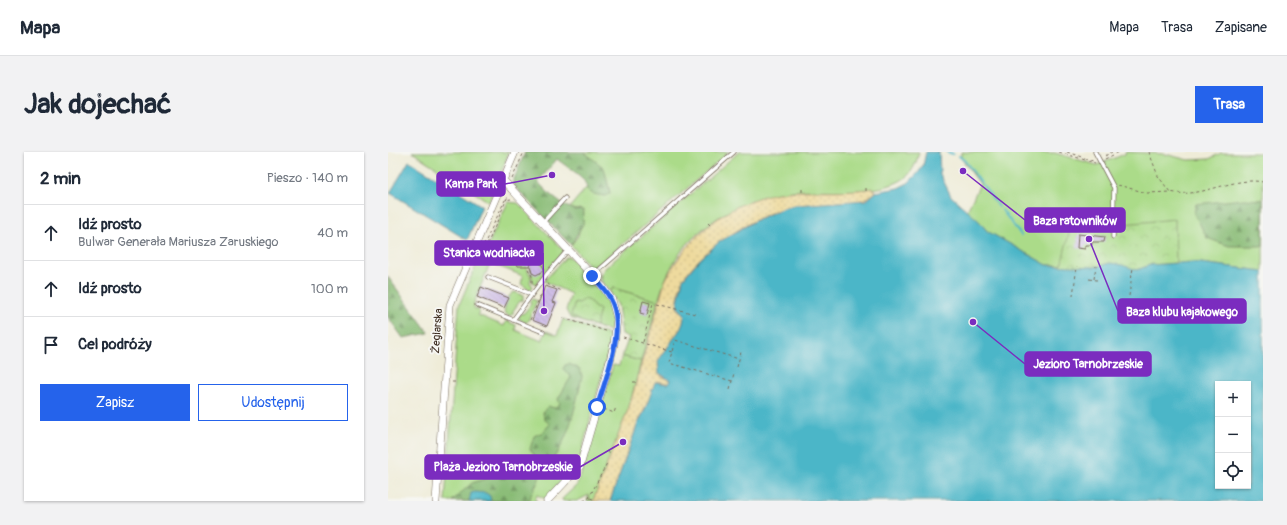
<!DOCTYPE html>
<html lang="pl">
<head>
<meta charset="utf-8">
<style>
  :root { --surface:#fff; --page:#f2f2f3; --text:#1f2937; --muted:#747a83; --line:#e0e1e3; --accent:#2563eb }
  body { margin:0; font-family:Pangolin,sans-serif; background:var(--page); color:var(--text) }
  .controls { position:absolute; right:12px; bottom:12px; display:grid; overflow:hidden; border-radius:0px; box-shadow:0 1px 3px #0004 }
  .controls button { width:36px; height:36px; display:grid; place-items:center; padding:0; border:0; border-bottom:1px solid var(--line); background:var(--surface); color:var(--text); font:20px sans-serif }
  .stop { position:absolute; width:12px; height:12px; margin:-9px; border:3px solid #2563eb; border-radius:50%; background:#fff }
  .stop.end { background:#2563eb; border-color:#fff; box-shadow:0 1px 4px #0008 }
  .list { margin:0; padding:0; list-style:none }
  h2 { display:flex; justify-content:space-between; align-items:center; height:52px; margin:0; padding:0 16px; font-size:17px }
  h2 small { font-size:13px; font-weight:400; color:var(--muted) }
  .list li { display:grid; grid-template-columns:26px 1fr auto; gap:12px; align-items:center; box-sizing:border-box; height:56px; padding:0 16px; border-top:1px solid var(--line) }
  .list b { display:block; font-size:15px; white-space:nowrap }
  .list p { margin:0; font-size:13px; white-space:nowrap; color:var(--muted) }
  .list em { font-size:13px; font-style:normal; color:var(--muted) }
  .actions { display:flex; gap:8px; padding:12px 16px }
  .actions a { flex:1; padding:9px 0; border:1px solid var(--accent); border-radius:0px; text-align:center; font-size:14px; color:var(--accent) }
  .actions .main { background:var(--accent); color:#fff }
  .icon { flex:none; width:22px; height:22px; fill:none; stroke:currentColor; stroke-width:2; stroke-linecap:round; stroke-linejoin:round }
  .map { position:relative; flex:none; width:875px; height:349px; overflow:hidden; border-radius:0px }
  header { display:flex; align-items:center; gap:24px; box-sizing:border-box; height:56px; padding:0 20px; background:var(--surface); border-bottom:1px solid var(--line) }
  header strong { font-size:19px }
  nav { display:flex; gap:22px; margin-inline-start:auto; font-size:14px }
  .intro { display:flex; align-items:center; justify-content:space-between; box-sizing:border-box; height:96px; padding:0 24px }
  h1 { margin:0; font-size:28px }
  .button { padding:10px 18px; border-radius:0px; background:var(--accent); color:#fff; font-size:14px; font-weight:700 }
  main { display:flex; gap:24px; padding:0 24px }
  aside { flex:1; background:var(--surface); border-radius:0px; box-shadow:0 1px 3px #0004 }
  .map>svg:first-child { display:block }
  .grass { fill:#abdb89; stroke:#738254 }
  .forest { fill:url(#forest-firs); stroke:#62724a }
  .sand { fill:url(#sand-dots); stroke:#94825e }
  .park { fill:url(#park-crowns); stroke:#738254 }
  .water { fill:#4cb6c8; stroke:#447073; fill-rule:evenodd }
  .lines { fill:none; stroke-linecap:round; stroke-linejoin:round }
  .stream { stroke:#4cb6c8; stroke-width:2 }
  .building { fill:url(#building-back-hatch) }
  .lane-casing { stroke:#7a6e5f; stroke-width:5 }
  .street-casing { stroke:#7a6e5f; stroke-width:8 }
  .path { stroke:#7a6e5f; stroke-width:1; stroke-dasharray:3 3; stroke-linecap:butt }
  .lane { stroke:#fff; stroke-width:3.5 }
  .street { stroke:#fff; stroke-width:7 }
  .route { stroke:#2563eb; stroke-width:5 }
  .labels { text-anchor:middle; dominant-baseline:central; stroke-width:4; stroke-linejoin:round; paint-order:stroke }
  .street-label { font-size:11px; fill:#3b2a1e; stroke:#f6f6f2 }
  .leader { fill:none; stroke:#7b2cbf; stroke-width:1.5 }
  .callout-dot { fill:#7b2cbf; stroke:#f6f6f2; stroke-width:1.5 }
  .callout { fill:#7b2cbf; stroke:#7b2cbf; stroke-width:1.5 }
  .callout-label { font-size:12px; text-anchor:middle; font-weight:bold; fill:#fff }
</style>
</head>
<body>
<header>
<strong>Mapa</strong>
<nav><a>Mapa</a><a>Trasa</a><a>Zapisane</a></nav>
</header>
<div class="intro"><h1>Jak dojechać</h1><a class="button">Trasa</a></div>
<main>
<aside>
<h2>2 min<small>Pieszo · 140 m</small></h2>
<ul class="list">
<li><svg class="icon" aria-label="ahead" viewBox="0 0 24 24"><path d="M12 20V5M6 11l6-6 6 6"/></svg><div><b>Idź prosto</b><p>Bulwar Generała Mariusza Zaruskiego</p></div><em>40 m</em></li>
<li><svg class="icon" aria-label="ahead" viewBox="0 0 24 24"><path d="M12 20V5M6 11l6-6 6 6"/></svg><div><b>Idź prosto</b></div><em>100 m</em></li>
<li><svg class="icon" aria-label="arrive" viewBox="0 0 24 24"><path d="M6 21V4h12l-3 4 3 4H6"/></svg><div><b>Cel podróży</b></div></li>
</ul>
<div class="actions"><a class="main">Zapisz</a><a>Udostępnij</a></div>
</aside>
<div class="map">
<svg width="875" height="349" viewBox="0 0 875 349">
  <defs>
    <pattern id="forest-firs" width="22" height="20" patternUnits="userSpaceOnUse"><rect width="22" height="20" fill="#88bb75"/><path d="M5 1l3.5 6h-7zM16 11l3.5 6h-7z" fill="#70985f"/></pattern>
    <pattern id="sand-dots" width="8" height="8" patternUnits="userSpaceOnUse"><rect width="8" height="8" fill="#eeda9e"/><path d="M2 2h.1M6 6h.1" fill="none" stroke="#cdbb88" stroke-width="1.8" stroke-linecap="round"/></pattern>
    <pattern id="park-crowns" width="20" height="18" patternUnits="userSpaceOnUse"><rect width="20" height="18" fill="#abdb89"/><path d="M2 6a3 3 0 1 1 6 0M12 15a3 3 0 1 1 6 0" fill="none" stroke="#94bc76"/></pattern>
    <pattern id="building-back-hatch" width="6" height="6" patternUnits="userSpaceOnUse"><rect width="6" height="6" fill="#cbb8e5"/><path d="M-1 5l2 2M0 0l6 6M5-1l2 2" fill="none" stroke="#af9ec4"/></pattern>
  </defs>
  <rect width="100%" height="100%" fill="#f6f6f2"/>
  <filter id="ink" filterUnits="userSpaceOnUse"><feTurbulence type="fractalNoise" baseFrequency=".025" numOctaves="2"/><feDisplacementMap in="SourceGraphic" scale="8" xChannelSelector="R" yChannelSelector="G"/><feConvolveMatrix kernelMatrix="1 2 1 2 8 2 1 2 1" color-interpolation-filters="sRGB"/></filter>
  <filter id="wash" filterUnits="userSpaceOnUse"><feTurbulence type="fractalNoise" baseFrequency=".012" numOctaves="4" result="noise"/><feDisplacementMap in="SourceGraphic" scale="16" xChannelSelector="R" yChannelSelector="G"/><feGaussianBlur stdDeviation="0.9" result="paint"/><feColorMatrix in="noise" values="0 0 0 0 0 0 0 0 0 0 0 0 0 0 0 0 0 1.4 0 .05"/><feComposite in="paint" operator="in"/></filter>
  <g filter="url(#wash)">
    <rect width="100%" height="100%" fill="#efecd8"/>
    <path class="grass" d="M24,0H121L101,50Z
      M196,0H341L205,118L183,93L190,84L196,62L192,57L188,58L181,56L198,36L202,40L222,41L216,16Z
      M351,0H531C529,9 525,20 517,26C486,47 432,34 397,40C353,47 307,73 285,112C278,124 274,136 270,149L225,136L222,140L213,129L212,124L216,117Z
      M573,0L667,1L709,13L737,2L738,0L777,2L800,8L821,7L833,1H875V119L805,110L762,113H659L599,79L591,69L579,59L592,32L573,6Z
      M120,50L130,51L176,99L148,132L145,131L141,108L138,114L143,125L142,130L145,135L142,138L133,132L135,124L102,111L86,151V156L91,158L90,163L116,174L118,169L128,173L127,178L154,189L158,179L169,183L175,167L224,184L191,310L158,347L149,343L147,348L149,349H57L71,153L85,120L100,93Z
      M178,105H182C197,121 224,141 226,164C226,169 225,175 225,180L182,166L178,158L183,142L156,129Z
      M127,140L135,144V149H132L125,159V162L121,164L116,160C117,154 120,141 127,140Z
      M145,147L149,149L140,169L138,171L131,167V163L136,161L143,152L142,149Z
      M234,204L253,209L241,255L205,349H199L201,343L189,349H175L174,347L189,333L194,320L225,213L231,214Z"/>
    <path class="forest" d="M137,0H196L216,16L222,41L217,44C191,41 204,35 192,24C185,18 176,13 169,7L150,30C159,40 173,54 187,58C190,58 192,57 196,58L195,72L183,93L124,32Z
      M856,47L875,48V94H841L819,86L806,61L808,52Z
      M0,125L41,181L15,186L0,165Z
      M181,212L192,217L194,224C188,251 181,292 160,312L151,310L142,297L146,284L155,280L162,272L156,267L155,260L160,254L166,256L172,252L170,247L183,225L175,217L177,213Z
      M136,314L153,321L150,330L140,349H64L84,331Z"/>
    <path class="sand" d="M486,36L488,40C471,56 431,51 409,53C376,57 312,98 296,126C291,134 290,147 289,156L297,163L293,176L274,203L273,224L282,228L280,232L270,229L250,271L222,349H205L241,255L277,129C300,83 345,45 398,40C427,37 457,41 486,36Z"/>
    <path class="park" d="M787,67L788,111L762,113L749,118L722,111L707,115L673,114L684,69L736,72Z
      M225,136L270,149L253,209L234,204L241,185L234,182L230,153L222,140Z
      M197,147L202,149L207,156L212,157L208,174L195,170L183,164L187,150L191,151Z"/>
    <path class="water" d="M538,0H551L552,22L563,44L591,69L599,79L659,113L707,115L722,111L734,113L749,118L762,113L805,110L875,119V349H222L250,271L257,258L267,230L280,232L282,228L271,221L270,209L293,176L297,163L289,154L295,127L310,109L331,90L370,67L396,56L408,53L479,48L488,40L510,36L520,31L530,21L535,14ZM830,232H860V334H830Z
      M21,9L94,54L79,88L2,41Z
      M87,340L98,341L102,344L103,349H81L83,341Z"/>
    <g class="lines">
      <path class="stream" d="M559,0L565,2
        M571,4L577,9L611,55
        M614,58L633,83"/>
    </g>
    <g id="blocks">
      <path class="building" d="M690,82L717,85L716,90H704V93H697V97L689,96Z
        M136,102L140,106L142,112L149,109L153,111L156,117L154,120L148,123L144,121L142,114H130L128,110V106L131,103Z
        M157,134L169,138L164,150L168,151L159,174L144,168Z
        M93,135L121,146L116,156L89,145Z
        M255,149L262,151L259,163L252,161Z"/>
    </g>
  </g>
  <g filter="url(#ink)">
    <use href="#blocks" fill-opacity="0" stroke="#7a6e5f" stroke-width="1"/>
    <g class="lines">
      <defs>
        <path id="lane" d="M707,0L726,36L725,85
          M155,70L177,46
          M204,124L346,0
          M100,125L143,142
          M89,153L155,180
          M125,168L159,122L180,98"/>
        <path id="street" d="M115,28L215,135L224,148L229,167L226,192L221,213L192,314L159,349
          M48,349L62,153L127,0"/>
      </defs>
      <use href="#lane" class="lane-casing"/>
      <use href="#street" class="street-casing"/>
      <path class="path" d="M671,0L707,11
        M679,0L705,9
        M761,0L770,24L782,40C815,47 843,24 875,30
        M717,4L724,0
        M717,7L731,0
        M124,27L136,0
        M730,33L759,41L782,40
        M478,36V40
        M414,37V40
        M320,71L322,73
        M93,99L117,48L123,47
        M142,111L140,117L144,124V132
        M87,113L99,93L120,44
        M701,127L709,128
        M706,127L708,114
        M159,132L174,139
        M685,144L689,114
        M741,144L745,115
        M269,152L307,162
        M175,166L221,180
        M142,168L155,138
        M235,185L284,200
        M255,190L265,151
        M349,215L353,200
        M344,229L281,211L287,188L351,207
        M64,230H68
        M245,230H248
        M342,237L346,221
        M216,257L226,261L228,255
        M219,299L223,301
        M202,346L205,347
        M195,349L201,346L219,311"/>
      <use href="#lane" class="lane"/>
      <use href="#street" class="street"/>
    </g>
  </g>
  <g class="lines" filter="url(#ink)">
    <path class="route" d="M204,124C211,131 219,139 223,148C238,176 218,226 209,255"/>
  </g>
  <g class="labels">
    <g class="street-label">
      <text transform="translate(49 179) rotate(-86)">Żeglarska</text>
    </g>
  </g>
  <path class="leader" d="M164 23L117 32M575 19L637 68M156 159L155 101M701 87L730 159M585 170L637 212M235 290L192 315"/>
  <g class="callout-dot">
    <circle cx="164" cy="23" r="4"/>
    <circle cx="575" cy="19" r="4"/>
    <circle cx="156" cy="159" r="4"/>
    <circle cx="701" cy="87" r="4"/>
    <circle cx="585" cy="170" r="4"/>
    <circle cx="235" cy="290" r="4"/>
  </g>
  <g class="callout">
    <rect x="49" y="20" width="68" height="24" rx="4"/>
    <rect x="637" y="56" width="100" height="24" rx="4"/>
    <rect x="47" y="89" width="108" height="24" rx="4"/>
    <rect x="730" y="147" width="128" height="24" rx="4"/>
    <rect x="637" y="200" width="126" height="24" rx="4"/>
    <rect x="37" y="303" width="155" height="24" rx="4"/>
  </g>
  <g class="callout-label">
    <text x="83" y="36">Kama Park</text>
    <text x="687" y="73">Baza ratowników</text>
    <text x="101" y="105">Stanica wodniacka</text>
    <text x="794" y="164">Baza klubu kajakowego</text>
    <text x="700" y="216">Jezioro Tarnobrzeskie</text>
    <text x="115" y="319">Plaża Jezioro Tarnobrzeskie</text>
  </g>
</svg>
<div class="controls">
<button>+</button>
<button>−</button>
<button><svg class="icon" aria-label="locate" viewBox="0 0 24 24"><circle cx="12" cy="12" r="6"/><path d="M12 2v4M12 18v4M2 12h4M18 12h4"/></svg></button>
</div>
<div class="stop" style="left:209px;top:255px"></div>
<div class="stop end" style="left:204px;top:124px"></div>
</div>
</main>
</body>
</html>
